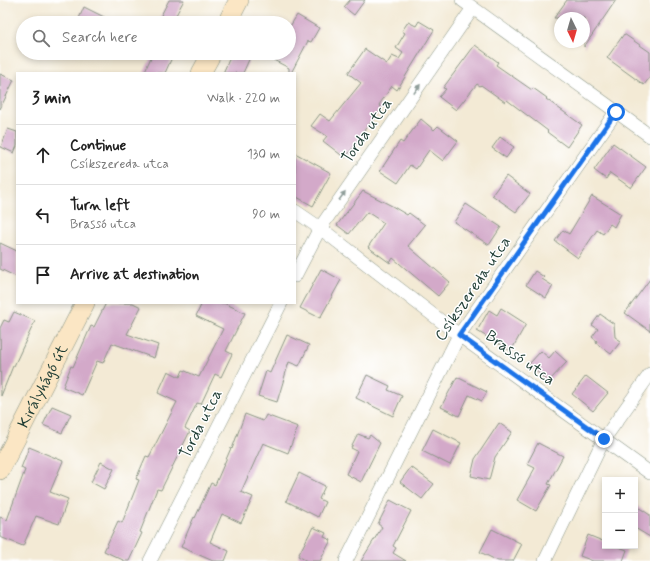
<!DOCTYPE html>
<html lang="en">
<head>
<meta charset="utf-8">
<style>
  :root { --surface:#fff; --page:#f6f6f6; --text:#222; --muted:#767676; --line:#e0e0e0 }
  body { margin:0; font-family:Mynerve,sans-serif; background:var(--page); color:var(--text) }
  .controls { position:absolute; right:12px; bottom:12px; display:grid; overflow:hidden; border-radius:0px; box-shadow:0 2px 6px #0003 }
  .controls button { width:36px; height:36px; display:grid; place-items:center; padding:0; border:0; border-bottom:1px solid var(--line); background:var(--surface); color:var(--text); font:20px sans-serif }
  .compass { position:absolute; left:554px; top:12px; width:36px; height:36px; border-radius:50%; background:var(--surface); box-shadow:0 2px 6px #0003; rotate:175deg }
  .stop { position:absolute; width:12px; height:12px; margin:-9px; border:3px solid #1a73e8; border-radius:50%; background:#fff }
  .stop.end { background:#1a73e8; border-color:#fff; box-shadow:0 1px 4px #0008 }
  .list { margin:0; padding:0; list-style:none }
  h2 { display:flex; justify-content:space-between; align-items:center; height:52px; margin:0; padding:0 16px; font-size:17px }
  h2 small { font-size:13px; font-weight:400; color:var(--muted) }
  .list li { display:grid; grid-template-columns:26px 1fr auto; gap:12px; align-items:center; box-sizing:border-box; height:60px; padding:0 16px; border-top:1px solid var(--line) }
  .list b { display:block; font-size:15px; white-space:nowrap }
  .list p { margin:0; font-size:13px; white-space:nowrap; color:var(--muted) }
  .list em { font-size:13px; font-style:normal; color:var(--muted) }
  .icon { flex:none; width:22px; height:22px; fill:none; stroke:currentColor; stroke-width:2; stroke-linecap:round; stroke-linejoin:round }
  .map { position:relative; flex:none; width:650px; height:561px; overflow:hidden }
  .search { position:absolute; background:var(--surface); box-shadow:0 2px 6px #0003; left:16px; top:16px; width:280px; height:44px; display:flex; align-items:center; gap:10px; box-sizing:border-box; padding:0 14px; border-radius:22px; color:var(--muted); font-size:15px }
  .panel { position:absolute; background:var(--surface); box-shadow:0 2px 6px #0003; left:16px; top:72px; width:280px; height:232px; border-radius:0px }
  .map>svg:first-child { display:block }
  .building { fill:#d3a9c9 }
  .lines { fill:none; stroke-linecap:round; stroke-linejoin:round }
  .street-casing { stroke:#899484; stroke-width:14 }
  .secondary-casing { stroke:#899484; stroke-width:20 }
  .street { stroke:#fff; stroke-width:13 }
  .secondary { stroke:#fbe6c4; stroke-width:19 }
  .oneway { fill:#8f9e9a }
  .route { stroke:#1a73e8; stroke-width:5 }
  .labels { text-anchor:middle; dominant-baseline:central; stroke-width:3; stroke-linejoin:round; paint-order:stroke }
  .street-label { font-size:16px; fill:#1f3d34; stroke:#fff }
</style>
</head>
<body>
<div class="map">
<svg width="650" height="561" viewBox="0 0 650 561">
  <rect width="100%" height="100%" fill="#fff"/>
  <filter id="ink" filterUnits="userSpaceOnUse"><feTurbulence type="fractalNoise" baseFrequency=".025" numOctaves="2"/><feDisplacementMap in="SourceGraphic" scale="8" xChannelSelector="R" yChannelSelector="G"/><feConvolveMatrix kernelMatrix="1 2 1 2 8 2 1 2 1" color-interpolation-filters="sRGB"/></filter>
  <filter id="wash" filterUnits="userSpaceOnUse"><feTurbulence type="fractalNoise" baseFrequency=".012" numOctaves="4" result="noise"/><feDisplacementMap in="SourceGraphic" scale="16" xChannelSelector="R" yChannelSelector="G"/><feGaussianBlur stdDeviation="0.9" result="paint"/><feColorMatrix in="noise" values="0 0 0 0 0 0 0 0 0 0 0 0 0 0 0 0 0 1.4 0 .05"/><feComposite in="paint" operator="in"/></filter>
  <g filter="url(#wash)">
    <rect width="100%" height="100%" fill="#f3ead5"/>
    <g id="blocks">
      <path class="building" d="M169,0H184L176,15L192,23H157Z
        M350,0H365L354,15L344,7Z
        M567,0H616L584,47V18H554Z
        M84,7L116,23H77Z
        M297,15L319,28L311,42L308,41L291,73H289V68L260,53H289V28Z
        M419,21L434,30L397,90L392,86L379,105L382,108L358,138L360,139L345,158L323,141L327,136L311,126L320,114L330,121L361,83L348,73L365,49L387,64L392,56L399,59L403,53L396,48L405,33L402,31L408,22L416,26Z
        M624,34L650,52V77L644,85L607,58Z
        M475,45L498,62L496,65L532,90L533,88L547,98L546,99L582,125L567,147L547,132L548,131L507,100L505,102L481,85L480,86L477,84L456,110L439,97L446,89L443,88Z
        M153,53H174L165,73H144Z
        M232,53H252L243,73H223Z
        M0,74L14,80L0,109Z
        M421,119L434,130L438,126L458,141L443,161L429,150L416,169L410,165L398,183L380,171L400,141L403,143Z
        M8,129L17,132V146L14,153L1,147Z
        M500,137L514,147L506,158L492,148Z
        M613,143L646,167L631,188L610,173L606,179L594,170Z
        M295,153L331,173L313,206L295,196Z
        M506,176L530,194L516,212L492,195Z
        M363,191L392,206L407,215L409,213L425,225L408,246L450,282L438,296L393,258L390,263L368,247L384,223L367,212L349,234L337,225Z
        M592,196L621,214L614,227L610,224L603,234L597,230L578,258L555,241L563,230L569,234Z
        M466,204L501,227L489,245L454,222Z
        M0,243L17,251V277L0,269Z
        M321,269L341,280L320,318L300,308Z
        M535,271L544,277L542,279L553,286L546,298L526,285Z
        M650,279V331L625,313Z
        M106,303H133L141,307L127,334L158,345L154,358L112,343L103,363L97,361L82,395L63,387L71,366L73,367L91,326L94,327Z
        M202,303H224L245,313L226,351L232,354L221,377L215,374L201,404L197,403L185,428L190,431L161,490L157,489L140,532L142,533L129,561H125L104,551L118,521L122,523L139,480L136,479L146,456L149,457L177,402L158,393L168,371L180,377L183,370L199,377L223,329L196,316Z
        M501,308L526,324L511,351L477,331L489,310L497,315Z
        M14,312L35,321L14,366H13L1,396L0,328L4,320L9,322Z
        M600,314L614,324L615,337L621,341L611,354L596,343L597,341L592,337L598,329L592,325Z
        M287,335L309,345L299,366L289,362L277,402L258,396L266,371L270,373Z
        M541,351L549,358L555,351L567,362L548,382L529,364Z
        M367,375L390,386L388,390L402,396L393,416L356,398Z
        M586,376L608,393L593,411L572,394Z
        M457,377L487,392L482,401L469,395L459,416L441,407Z
        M52,406L71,414L62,433L43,425Z
        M245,414L263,421L266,415L298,427L288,453L263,443L241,492L253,497L241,523L222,514L210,542L229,551L225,561H213L181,547L194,517L195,518L211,483L215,485L231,448L232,449Z
        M499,423L512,432L495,457L489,480L471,476L475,459Z
        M433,429L461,443L450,465L422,451Z
        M358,434L368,438L370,435L380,443L361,482L346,474L357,451L351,448Z
        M538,443L563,456L548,484L551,485L536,511L517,500L535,468L527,464Z
        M29,447L63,461L50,492L68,499L59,524L36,516L23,546L0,537V517L7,520L25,470L21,468Z
        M101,462L114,469L104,489L91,482Z
        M411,467L434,484L422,499L400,482Z
        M299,473L325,486L319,499L325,502L318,517L286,501Z
        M390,500L411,511L393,546L396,548L393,553L406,561H361L382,527L378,524Z
        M635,505L650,515V537L635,528Z
        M313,527L326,533L324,537L331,540L320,561H307L298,556Z
        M492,529L522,544L513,561H498L480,552Z
        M588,535L605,542V546H616L627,550L623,561H593L580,556Z"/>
    </g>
  </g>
  <g filter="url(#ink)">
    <use href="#blocks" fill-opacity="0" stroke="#899484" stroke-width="1"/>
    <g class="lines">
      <defs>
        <path id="street" d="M462,0L650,136
          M295,211L320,228L459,335L650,473
          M295,276L320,228L473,8
          M150,561L281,303
          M346,561L459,335L616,112
          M545,561L604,439L650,374"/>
        <g id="secondary">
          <path d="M227,23L239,0"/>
          <path d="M201,73L212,53"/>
          <path id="s1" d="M0,470L85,303"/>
        </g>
      </defs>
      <use href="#street" class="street-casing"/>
      <use href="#secondary" class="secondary-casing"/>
      <use href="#street" class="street"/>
      <use href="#secondary" class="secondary"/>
    </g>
    <defs><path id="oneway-solid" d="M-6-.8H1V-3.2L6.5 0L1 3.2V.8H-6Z"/></defs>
    <g class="oneway">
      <use href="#oneway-solid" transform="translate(417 89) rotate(-55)"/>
      <use href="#oneway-solid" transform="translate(342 196) rotate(-55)"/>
    </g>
  </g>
  <g class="lines" filter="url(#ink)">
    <path class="route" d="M604,439L459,335L616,112"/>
  </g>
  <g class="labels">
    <g class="street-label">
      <text transform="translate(367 131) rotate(-55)">Torda utca</text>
      <text transform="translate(473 289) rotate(-56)">Csíkszereda utca</text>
      <text transform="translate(520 358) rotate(36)">Brassó utca</text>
      <text stroke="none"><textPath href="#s1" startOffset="94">Királyhágó út</textPath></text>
      <text transform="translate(201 424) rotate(-63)">Torda utca</text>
    </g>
  </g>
</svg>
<div class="controls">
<button>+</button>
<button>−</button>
</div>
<svg class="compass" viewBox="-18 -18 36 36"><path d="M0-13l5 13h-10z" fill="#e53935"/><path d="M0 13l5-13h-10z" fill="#767676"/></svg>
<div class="stop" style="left:616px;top:112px"></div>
<div class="stop end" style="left:604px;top:439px"></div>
<div class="search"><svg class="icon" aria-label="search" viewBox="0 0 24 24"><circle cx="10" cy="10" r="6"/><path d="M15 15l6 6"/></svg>Search here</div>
<section class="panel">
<h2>3 min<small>Walk · 220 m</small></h2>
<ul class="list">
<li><svg class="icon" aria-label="ahead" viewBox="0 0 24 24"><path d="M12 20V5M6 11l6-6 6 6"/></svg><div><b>Continue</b><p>Csíkszereda utca</p></div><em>130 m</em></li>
<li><svg class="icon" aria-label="left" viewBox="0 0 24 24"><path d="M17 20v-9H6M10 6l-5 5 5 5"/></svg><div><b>Turn left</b><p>Brassó utca</p></div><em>90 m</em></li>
<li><svg class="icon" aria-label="arrive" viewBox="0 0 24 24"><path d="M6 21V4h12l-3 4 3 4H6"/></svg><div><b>Arrive at destination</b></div></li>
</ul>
</section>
</div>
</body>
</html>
